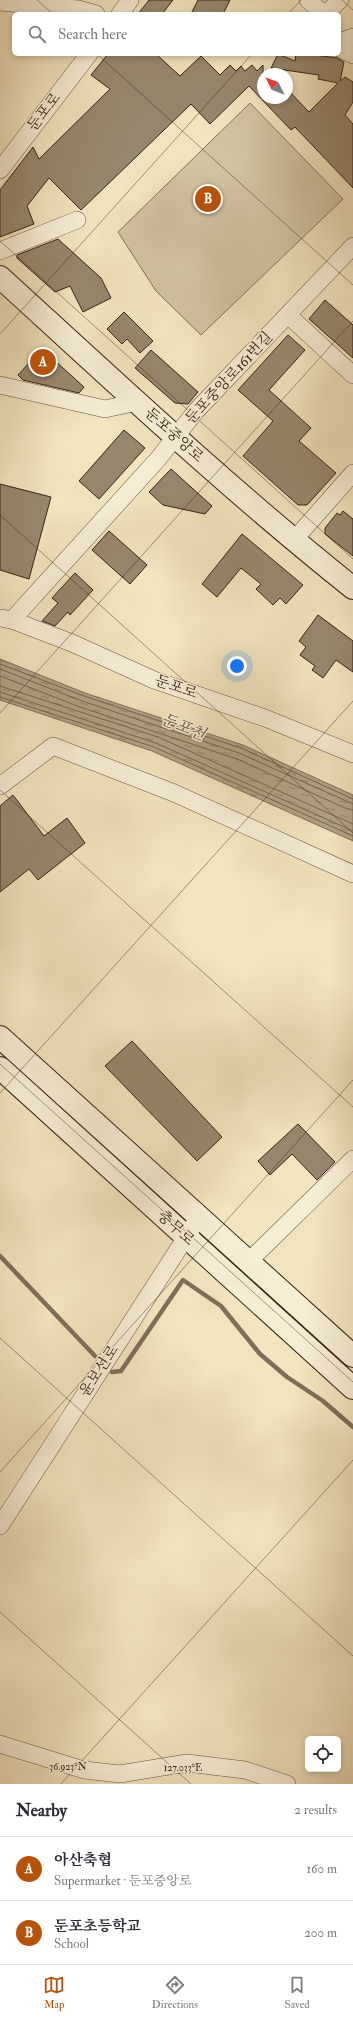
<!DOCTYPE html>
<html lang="en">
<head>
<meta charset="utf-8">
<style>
  :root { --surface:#fff; --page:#f7f7f7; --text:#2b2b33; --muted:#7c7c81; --line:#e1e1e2; --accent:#b45309 }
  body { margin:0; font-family:"IM FELL Double Pica","Noto Serif KR",serif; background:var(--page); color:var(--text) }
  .controls { position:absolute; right:12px; bottom:12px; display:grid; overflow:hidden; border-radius:6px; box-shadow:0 2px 6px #0003 }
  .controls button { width:36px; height:36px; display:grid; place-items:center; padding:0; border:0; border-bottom:1px solid var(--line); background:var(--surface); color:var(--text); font:20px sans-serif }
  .compass { position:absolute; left:257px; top:68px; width:36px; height:36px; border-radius:50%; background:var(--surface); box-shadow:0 2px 6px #0003; rotate:312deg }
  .you { position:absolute; left:237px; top:666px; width:14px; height:14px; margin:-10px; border:3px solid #fff; border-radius:50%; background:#1a73e8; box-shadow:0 0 0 6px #1a73e833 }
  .badge { display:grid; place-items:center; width:26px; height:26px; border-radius:50%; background:var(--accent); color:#fff; font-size:13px; font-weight:700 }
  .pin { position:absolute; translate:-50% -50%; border:2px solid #fff; box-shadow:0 1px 4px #0006 }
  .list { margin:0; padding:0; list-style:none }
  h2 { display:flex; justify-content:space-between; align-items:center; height:52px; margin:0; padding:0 16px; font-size:17px }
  h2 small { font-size:13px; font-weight:400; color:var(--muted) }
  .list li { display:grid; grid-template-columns:26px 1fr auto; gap:12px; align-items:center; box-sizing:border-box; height:64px; padding:0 16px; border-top:1px solid var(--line) }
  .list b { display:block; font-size:15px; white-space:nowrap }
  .list p { margin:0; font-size:13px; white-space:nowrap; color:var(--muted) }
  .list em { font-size:13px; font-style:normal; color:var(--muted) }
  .icon { flex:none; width:22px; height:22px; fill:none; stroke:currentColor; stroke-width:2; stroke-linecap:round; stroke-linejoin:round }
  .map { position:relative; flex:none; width:353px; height:1784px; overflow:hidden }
  .search { position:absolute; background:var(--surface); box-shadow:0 2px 6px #0003; left:12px; right:12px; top:12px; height:44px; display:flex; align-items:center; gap:10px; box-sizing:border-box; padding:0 14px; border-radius:6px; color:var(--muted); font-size:15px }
  .sheet { height:180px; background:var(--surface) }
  nav { display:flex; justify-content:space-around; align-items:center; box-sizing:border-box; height:56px; border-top:1px solid var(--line); background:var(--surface); font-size:11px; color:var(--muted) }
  nav a { display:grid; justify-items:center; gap:2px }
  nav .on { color:var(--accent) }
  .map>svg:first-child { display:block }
  .pitch { fill:#d1c3a2; stroke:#82725d }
  .water { fill:url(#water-ripples); stroke:#7f6f5a }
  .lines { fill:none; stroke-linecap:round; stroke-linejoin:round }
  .shore { stroke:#72624f; stroke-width:1 }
  .stream { stroke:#7f6f5a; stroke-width:4.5 }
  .building { fill:#96876e; stroke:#342218 }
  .street-casing { stroke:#635242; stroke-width:18 }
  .secondary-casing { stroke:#342218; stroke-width:24 }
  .street { stroke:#f6edd5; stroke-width:17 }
  .secondary { stroke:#f6edd5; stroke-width:22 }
  .ticks { fill:none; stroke:#342218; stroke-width:1; stroke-opacity:0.45 }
  .labels { text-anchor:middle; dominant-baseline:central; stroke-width:3; stroke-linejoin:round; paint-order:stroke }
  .street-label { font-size:15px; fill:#342218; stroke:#f6edd5 }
  .water-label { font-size:16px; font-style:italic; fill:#604f3e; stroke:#f6edd5 }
  .ticks-label { font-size:10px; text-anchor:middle; fill:#342218; stroke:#f6edd5; stroke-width:3; stroke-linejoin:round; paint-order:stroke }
</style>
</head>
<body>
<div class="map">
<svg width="353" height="1784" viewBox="0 0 353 1784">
  <defs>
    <pattern id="water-ripples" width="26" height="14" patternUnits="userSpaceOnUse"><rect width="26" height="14" fill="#b1a286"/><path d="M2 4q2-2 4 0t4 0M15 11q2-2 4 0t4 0" fill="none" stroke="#91846d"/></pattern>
  </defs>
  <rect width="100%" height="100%" fill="#f1e4be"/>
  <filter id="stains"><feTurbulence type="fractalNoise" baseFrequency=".005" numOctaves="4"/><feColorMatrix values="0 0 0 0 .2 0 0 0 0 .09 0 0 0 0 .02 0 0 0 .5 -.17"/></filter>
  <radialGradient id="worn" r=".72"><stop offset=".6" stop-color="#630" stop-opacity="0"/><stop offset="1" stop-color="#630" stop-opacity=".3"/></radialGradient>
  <path class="pitch" d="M250,103L343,199L201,335L156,291L118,232Z"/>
  <path class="water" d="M0,659L85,693L243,745L353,795V841L152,751L0,700Z"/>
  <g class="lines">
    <path class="shore" d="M0,664L84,696L241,748L353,799
      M0,669L82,701L239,753L353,804
      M0,676L80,707L237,759L345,808L353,810
      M0,686L158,737L353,824
      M0,692L156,743L353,831
      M0,697L154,747L353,836"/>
    <path class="stream" d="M0,1256L95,1356
      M112,1372L121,1371L183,1280L221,1306L260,1354L287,1377L323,1401L353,1427"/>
  </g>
  <path class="building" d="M149,0H173L162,14H138Z
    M198,0H230L223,14H191Z
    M108,54H156L180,76L201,56L220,75L230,65L236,71L241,66L245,71L252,65L257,71L263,65V98H287V89L309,112L338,83L318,79L319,75L271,68L278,54L295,61L296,54H308L337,58L344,62L340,81L345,77L353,82V102L345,115L353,124V188L295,127L291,130L249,86L210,124L191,104L81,210L49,178L27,206L34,224L0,237V190L33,147L39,159L110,89L91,75Z
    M58,239L101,278L111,298L83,312L70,286L55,292L17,258V255Z
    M325,300L353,325V358L309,319Z
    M124,312L153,341L140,353L127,339L122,344L107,329Z
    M288,335L305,350L269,390L311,428L299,441L336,473L307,505H298L243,456L273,421L238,390Z
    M42,349L84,387L79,393L23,380L18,375Z
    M151,350L198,392L188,404L175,403L135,368Z
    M124,430L145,448L99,499L79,481Z
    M171,469L212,506L205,514L163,505L149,492Z
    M0,484L51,497L29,579L0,570Z
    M343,511L353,519V556L325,534V528L337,513L340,515Z
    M109,531L147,565L130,584L92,550Z
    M242,534L303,585L286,604L280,598L273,605L256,589L261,584L241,568L217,597L202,584Z
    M75,573L93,590L70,615L68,612L55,626L42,621L58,603L52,598Z
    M318,615L353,641V672L336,660L323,678L312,670L315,666L300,655L306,647L299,641Z
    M13,795L44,836L67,818L85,843L38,880L29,869L0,892V806Z
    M132,1041L222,1137L197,1161L105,1066Z
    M298,1124L335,1162L317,1180L292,1154L270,1175L258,1161Z"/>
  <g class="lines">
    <defs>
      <path id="street" d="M308,0L324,14
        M0,2L78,9L96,14
        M120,14L130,0
        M326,14L340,0
        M339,42L353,37
        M339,48L353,55
        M0,170L89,54
        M0,251L77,220
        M288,315L353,375
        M0,385L105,409L137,402
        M294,540L353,473
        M0,618L12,620L72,643L154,680L265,718L353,754
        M12,620L158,459L196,411L353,246
        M0,786L53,746L174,793L353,874
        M249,1261L353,1159
        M0,1526L199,1217
        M0,1744L84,1770L120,1774L187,1763L245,1770L287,1784"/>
      <path id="secondary" d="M0,277C116,383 230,490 353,588
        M0,1037L353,1356
        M0,1068L353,1388"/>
    </defs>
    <use href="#street" class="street-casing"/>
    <use href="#secondary" class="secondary-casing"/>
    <use href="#street" class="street"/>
    <use href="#secondary" class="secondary"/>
  </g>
  <path class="ticks" d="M37,0L53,14M342,0L353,10M288,14L301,0M97,54L353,285M0,241L353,559M0,334L252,54M0,515L353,833M0,713L353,321M0,790L353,1107M0,1064L353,1382M0,1093L353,701M0,1338L353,1656M0,1472L353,1080M0,1612L191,1784M61,1784L353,1460"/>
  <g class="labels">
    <g class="street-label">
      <text transform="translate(44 112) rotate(-52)">둔포로</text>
      <text transform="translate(229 378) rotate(-47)">둔포중앙로161번길</text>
      <text transform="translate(174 435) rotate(42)">둔포중앙로</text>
      <text transform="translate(176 687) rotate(19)">둔포로</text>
      <text transform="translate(176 1228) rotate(42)">충무로</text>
      <text transform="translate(99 1371) rotate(-57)">윤보선로</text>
    </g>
    <g class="water-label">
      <text transform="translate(183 727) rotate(22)">둔포천</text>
    </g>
  </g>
  <g class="ticks-label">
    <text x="68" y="1770">36.923°N</text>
    <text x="183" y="1771">127.033°E</text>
  </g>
  <rect width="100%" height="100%" filter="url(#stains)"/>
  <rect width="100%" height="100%" fill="url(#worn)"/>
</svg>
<div class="controls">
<button><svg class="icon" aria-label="locate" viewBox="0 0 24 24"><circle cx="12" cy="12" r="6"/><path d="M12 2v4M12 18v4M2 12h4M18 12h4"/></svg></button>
</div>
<svg class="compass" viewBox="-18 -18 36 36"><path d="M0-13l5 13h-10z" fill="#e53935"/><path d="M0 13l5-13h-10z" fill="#7c7c81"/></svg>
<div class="you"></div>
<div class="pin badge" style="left:43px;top:362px">A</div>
<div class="pin badge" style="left:208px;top:199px">B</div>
<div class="search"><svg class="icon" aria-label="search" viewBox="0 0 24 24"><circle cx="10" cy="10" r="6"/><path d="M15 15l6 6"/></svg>Search here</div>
</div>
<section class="sheet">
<h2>Nearby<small>2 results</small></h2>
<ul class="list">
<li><span class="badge">A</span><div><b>아산축협</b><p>Supermarket · 둔포중앙로</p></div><em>160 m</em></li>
<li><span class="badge">B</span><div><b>둔포초등학교</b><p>School</p></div><em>200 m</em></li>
</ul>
</section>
<nav>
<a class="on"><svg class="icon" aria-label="map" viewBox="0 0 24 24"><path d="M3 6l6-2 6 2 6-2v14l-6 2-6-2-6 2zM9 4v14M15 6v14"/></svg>Map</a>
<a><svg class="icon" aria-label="directions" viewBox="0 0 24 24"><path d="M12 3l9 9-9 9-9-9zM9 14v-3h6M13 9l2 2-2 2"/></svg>Directions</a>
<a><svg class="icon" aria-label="saved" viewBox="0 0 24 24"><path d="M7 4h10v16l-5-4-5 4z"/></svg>Saved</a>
</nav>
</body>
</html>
